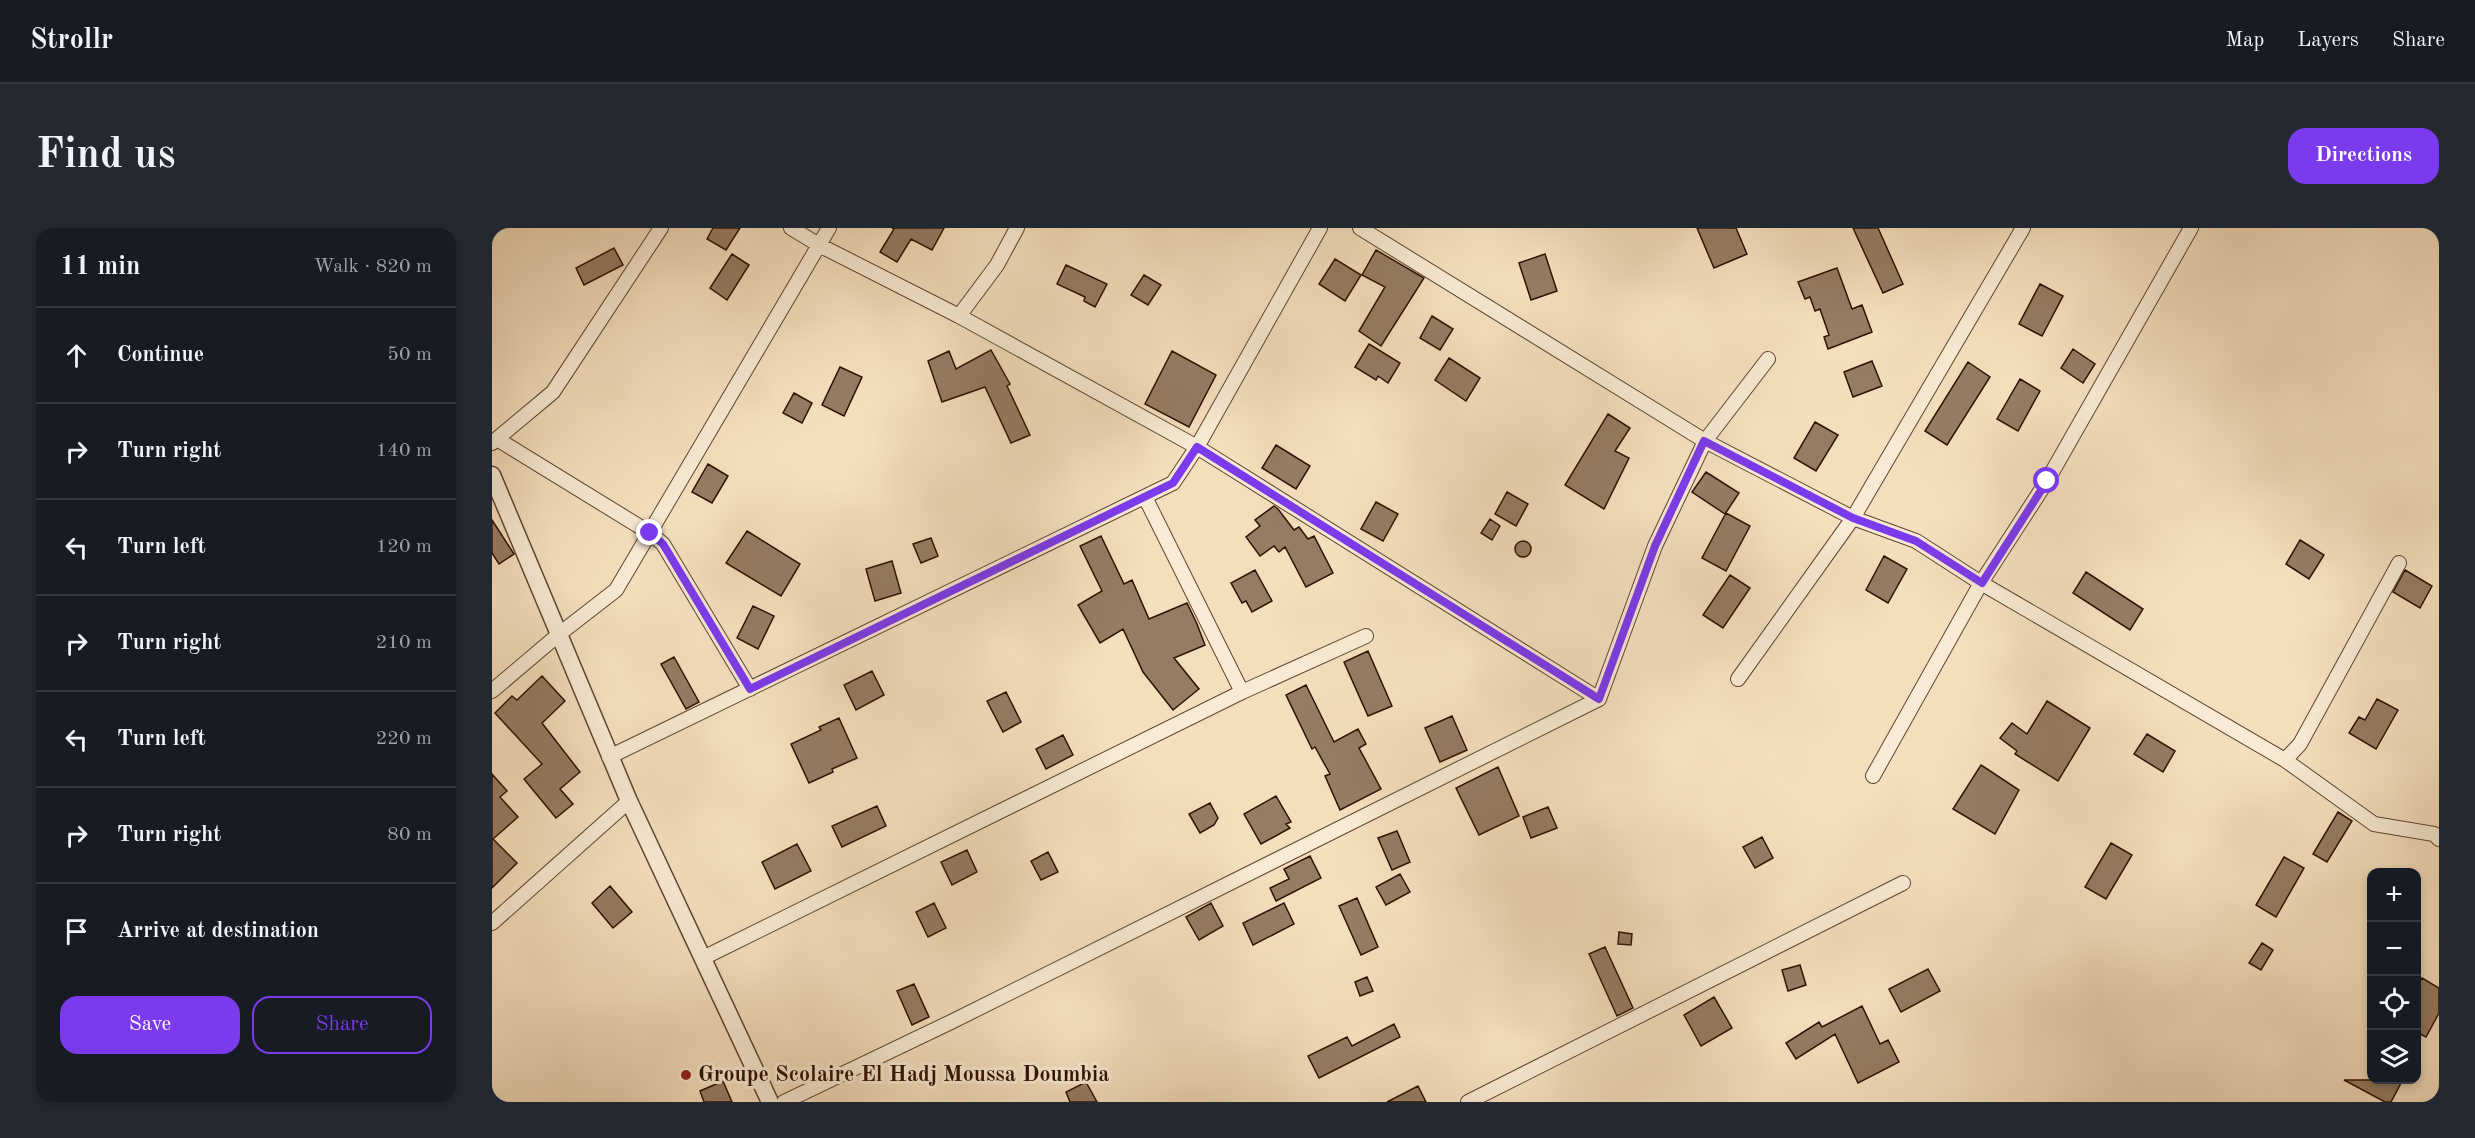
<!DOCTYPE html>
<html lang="en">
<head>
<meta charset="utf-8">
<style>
  :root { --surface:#171b24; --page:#242831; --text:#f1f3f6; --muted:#9ea1a6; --line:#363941; --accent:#7c3aed }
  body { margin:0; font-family:"Old Standard TT",serif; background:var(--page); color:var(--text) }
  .controls { position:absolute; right:18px; bottom:18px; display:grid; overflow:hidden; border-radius:12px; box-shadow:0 3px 9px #0003 }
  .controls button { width:54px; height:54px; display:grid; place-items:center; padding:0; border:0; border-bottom:2px solid var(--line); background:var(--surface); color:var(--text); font:30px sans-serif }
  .stop { position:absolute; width:18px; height:18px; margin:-14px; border:4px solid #7c3aed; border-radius:50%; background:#fff }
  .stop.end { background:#7c3aed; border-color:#fff; box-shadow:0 2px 6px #0008 }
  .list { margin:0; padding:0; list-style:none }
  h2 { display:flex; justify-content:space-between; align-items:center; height:78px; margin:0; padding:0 24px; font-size:26px }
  h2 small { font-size:20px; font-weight:400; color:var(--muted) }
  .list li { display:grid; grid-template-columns:39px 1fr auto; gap:18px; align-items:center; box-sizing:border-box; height:96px; padding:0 24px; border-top:2px solid var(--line) }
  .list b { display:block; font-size:22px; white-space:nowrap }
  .list em { font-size:20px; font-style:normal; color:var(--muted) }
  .actions { display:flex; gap:12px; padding:18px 24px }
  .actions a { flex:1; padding:14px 0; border:2px solid var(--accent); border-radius:18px; text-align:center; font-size:21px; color:var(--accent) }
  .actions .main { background:var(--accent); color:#fff }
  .icon { flex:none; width:33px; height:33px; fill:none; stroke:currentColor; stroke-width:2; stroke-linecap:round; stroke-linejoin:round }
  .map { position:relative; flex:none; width:1947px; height:874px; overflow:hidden; border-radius:18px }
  header { display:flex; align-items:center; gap:36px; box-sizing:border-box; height:84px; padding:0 30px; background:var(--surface); border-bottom:2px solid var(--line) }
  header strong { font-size:28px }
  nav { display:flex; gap:33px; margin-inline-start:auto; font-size:21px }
  .intro { display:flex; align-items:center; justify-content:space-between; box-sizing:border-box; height:144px; padding:0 36px }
  h1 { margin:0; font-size:42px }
  .button { padding:15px 27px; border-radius:18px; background:var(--accent); color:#fff; font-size:21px; font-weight:700 }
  main { display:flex; gap:36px; padding:0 36px }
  aside { flex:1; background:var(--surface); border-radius:18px; box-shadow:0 3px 9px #0003 }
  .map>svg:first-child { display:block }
  .building { fill:#957c63; stroke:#2f1101; stroke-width:1.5 }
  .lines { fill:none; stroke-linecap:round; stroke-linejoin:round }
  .minor-casing { stroke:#604430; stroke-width:16 }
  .tertiary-casing { stroke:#604430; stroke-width:19 }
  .minor { stroke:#f8ead4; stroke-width:14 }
  .tertiary { stroke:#f8ead4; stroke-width:16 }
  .route { stroke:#7c3aed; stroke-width:8 }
  .poi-dot { fill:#8f2418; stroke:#f8ead4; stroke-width:2 }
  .labels { text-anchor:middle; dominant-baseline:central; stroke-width:6; stroke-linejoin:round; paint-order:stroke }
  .poi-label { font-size:22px; font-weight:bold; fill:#2f1101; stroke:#f8ead4; text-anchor:start }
</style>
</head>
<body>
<header>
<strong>Strollr</strong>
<nav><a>Map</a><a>Layers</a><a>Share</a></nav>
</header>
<div class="intro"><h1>Find us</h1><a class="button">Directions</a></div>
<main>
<aside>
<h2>11 min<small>Walk · 820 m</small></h2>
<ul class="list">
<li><svg class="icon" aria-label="ahead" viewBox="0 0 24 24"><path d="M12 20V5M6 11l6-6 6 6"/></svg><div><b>Continue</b></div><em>50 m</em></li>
<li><svg class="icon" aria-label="right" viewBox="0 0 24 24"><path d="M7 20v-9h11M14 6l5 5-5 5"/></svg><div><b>Turn right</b></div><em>140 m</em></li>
<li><svg class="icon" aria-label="left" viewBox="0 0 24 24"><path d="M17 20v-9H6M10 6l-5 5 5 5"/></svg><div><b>Turn left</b></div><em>120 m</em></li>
<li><svg class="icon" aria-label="right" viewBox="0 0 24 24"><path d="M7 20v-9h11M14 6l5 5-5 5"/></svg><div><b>Turn right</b></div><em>210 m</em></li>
<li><svg class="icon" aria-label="left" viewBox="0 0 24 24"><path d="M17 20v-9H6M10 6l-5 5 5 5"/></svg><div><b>Turn left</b></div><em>220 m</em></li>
<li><svg class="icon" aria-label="right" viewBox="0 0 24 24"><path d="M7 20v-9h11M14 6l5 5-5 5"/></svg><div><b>Turn right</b></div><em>80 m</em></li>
<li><svg class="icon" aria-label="arrive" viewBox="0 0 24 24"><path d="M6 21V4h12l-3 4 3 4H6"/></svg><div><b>Arrive at destination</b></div></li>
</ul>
<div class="actions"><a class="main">Save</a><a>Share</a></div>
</aside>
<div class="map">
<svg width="1947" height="874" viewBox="0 0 1947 874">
  <rect width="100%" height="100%" fill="#f4dfbd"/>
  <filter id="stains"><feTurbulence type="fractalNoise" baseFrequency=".00333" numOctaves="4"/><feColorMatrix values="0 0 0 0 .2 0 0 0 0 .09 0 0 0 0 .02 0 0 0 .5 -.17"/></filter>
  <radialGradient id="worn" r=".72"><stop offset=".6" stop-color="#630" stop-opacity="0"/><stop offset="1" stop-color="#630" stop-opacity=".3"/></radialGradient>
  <path class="building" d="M221,0H248L234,22L215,11Z
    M400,0H452L440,22L419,11L405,34L388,24L402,1Z
    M1205,0H1244L1255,26L1222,40Z
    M1361,0H1386L1411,56L1391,65Z
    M122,20L131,37L92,57L84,40Z
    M884,22L932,50L889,118L867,103L893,59L870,47Z
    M240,26L257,37L235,72L218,60Z
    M1053,26L1065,63L1039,72L1027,35Z
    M843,31L869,47L853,73L827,56Z
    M574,37L615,56L603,79L592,73L593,69L565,56Z
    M1345,40L1360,81L1370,77L1380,104L1336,121L1332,109L1337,107L1328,81L1323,83L1318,69L1313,71L1306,54Z
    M652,47L669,57L656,77L639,67Z
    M1548,56L1571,68L1550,108L1527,96Z
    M940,88L961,101L948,122L928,110Z
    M877,116L908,135L896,155L886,148L884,152L863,139Z
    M1581,121L1603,136L1591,155L1569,140Z
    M499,122L518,156L515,158L538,207L519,215L493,159L450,174L436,133L457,123L464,141Z
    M680,123L724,147L697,199L653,176Z
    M957,130L988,150L974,173L943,152Z
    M1380,133L1390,158L1361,169L1352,144Z
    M1476,134L1498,149L1455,217L1433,203Z
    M348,139L370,149L352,188L330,177Z
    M1528,151L1548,163L1526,203L1505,191Z
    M302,165L320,175L310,195L291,185Z
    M1116,186L1138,200L1123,223L1137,230L1112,281L1073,257Z
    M1323,194L1346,207L1324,243L1302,230Z
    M784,217L818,238L804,261L770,240Z
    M216,236L236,248L220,275L200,264Z
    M1214,244L1247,265L1233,286L1200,264Z
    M1015,264L1036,276L1024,298L1003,286Z
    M884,274L906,286L891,313L869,301Z
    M782,278L786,281L802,302L807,299L816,311L822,308L841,345L814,359L793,319L787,324L782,318L768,328L754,309L768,298L763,292Z
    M1234,285L1258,298L1234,343L1210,330Z
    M998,291L1008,298L1000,312L989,305Z
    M0,292L22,326L7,336L0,325Z
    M255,303L308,336L289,368L234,335Z
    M609,308L632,356L640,352L657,391L695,375L705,396L713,417L682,430L707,461L681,482L651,444L631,401L608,415L586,377L610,363L588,318Z
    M439,310L446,328L429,335L421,316Z
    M1808,312L1832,327L1817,351L1794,336Z
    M1023 321a8 8 0 1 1 16 0a8 8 0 1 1-16 0Z
    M1392,328L1415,341L1396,375L1374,362Z
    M400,333L409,365L383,373L374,341Z
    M763,342L780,373L760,384L754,373L750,375L739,355Z
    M1913,342L1940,358L1928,380L1901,364Z
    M1594,344L1651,381L1638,402L1581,365Z
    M1238,347L1258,360L1231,400L1211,387Z
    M261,378L282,388L266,421L245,410Z
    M876,423L900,478L876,488L852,434Z
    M182,429L207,474L194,481L169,436Z
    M380,443L392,467L364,482L352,457Z
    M50,448L73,473L50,495L88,544L68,561L81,576L64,590L32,551L50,536L3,485L20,468L25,472Z
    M814,457L842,514L866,501L874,516L867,520L889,561L848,582L833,548L838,546L823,519L820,521L794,467Z
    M514,464L529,494L511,504L495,473Z
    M1885,471L1906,482L1884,521L1857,505L1867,489L1873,492Z
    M1555,473L1598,500L1566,553L1523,526L1525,523L1508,510L1520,495L1535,506Z
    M960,488L975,522L948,534L933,500Z
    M347,490L365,530L340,541L341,544L317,555L299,516L329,502L327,499Z
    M1655,506L1683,523L1671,544L1642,526Z
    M571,507L581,527L554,541L544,521Z
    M1489,537L1527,562L1503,606L1461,581Z
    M1006,539L1027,588L987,607L964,560Z
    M0,546L15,563L8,569L26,589L1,611L25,635L0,660Z
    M784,568L799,594L794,596L798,600L769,616L752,586Z
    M718,575L726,590L722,597L708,605L697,586Z
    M385,578L394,598L350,619L340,598Z
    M1056,579L1065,600L1039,610L1031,589Z
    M1846,584L1860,593L1835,634L1821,626Z
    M905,603L918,634L900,642L886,610Z
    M1270,609L1281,630L1263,640L1251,619Z
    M1619,615L1640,627L1614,671L1593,659Z
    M305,616L319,643L283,661L270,634Z
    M475,622L485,644L460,657L449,634Z
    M556,624L566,644L549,652L539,633Z
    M818,628L829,650L784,673L778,660L797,651L792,641Z
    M1792,629L1812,640L1784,689L1764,677Z
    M908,646L918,664L894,677L884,659Z
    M118,658L140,684L121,700L100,675Z
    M865,670L886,719L869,727L847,678Z
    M442,675L454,700L436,709L424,684Z
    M719,675L731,698L707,712L694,689Z
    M792,675L802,696L761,717L751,695Z
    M1127,704L1140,706L1139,717L1126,716Z
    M1770,715L1781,722L1769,742L1757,735Z
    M1113,719L1141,780L1125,788L1097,726Z
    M1308,737L1314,757L1296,763L1290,742Z
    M1436,741L1448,763L1409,784L1397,761Z
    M875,749L881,763L868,768L863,754Z
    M1930,750L1947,760V785L1934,809L1924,804V760Z
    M422,756L437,789L420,797L405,763Z
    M1222,769L1240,800L1209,818L1192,787Z
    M1370,778L1388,816L1396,812L1407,834L1366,855L1343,806L1304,831L1294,815L1327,794L1330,799Z
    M902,796L908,809L827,850L816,828L855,809L860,818Z
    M1852,852H1902L1909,855L1899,874H1893Z
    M231,853L240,874H212L208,863Z
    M594,854L605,874H578L574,864Z
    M926,858L934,874H895Z"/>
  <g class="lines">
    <defs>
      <path id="minor" d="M299,0L327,17L467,88L705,219L1107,471L1163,318L1213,213L868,0
        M467,88L505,37L525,0
        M1276,131L1213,213L1361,290L1531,0
        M5,211L158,305L171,316L258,461
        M0,215L61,164L169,0
        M653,269L750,464
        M1246,451L1361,290L1424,313L1489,355L1793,532L1882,596L1942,606L1947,611
        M0,463L66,407L124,362L337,0
        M117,529L681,255L705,219L828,0
        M1793,532L1808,516L1907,335
        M1381,548L1489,355L1555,253L1699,0
        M0,695L137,573
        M211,730L750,464L874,408
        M292,874L459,794L1107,471
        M976,874L1411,655"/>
      <path id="tertiary" d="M0,247L137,573L278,874"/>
    </defs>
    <use href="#minor" class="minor-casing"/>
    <use href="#tertiary" class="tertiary-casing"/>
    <use href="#minor" class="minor"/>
    <use href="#tertiary" class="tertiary"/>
  </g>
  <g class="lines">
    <path class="route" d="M158,305L171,316L258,461L681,255L705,219L1107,471L1163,318L1212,213L1361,290L1424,313L1490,355L1555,253"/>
  </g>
  <circle class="poi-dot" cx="194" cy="847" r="6"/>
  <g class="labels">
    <g class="poi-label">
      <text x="206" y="847">Groupe Scolaire El Hadj Moussa Doumbia</text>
    </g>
  </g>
  <rect width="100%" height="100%" filter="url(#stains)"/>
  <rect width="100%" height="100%" fill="url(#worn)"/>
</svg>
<div class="controls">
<button>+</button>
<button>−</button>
<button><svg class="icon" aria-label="locate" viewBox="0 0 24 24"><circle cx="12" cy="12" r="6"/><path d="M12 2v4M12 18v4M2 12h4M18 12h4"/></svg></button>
<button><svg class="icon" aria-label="layers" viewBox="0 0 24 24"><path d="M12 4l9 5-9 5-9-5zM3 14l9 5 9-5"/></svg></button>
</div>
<div class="stop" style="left:1555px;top:253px"></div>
<div class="stop end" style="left:158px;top:305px"></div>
</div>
</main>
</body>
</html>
